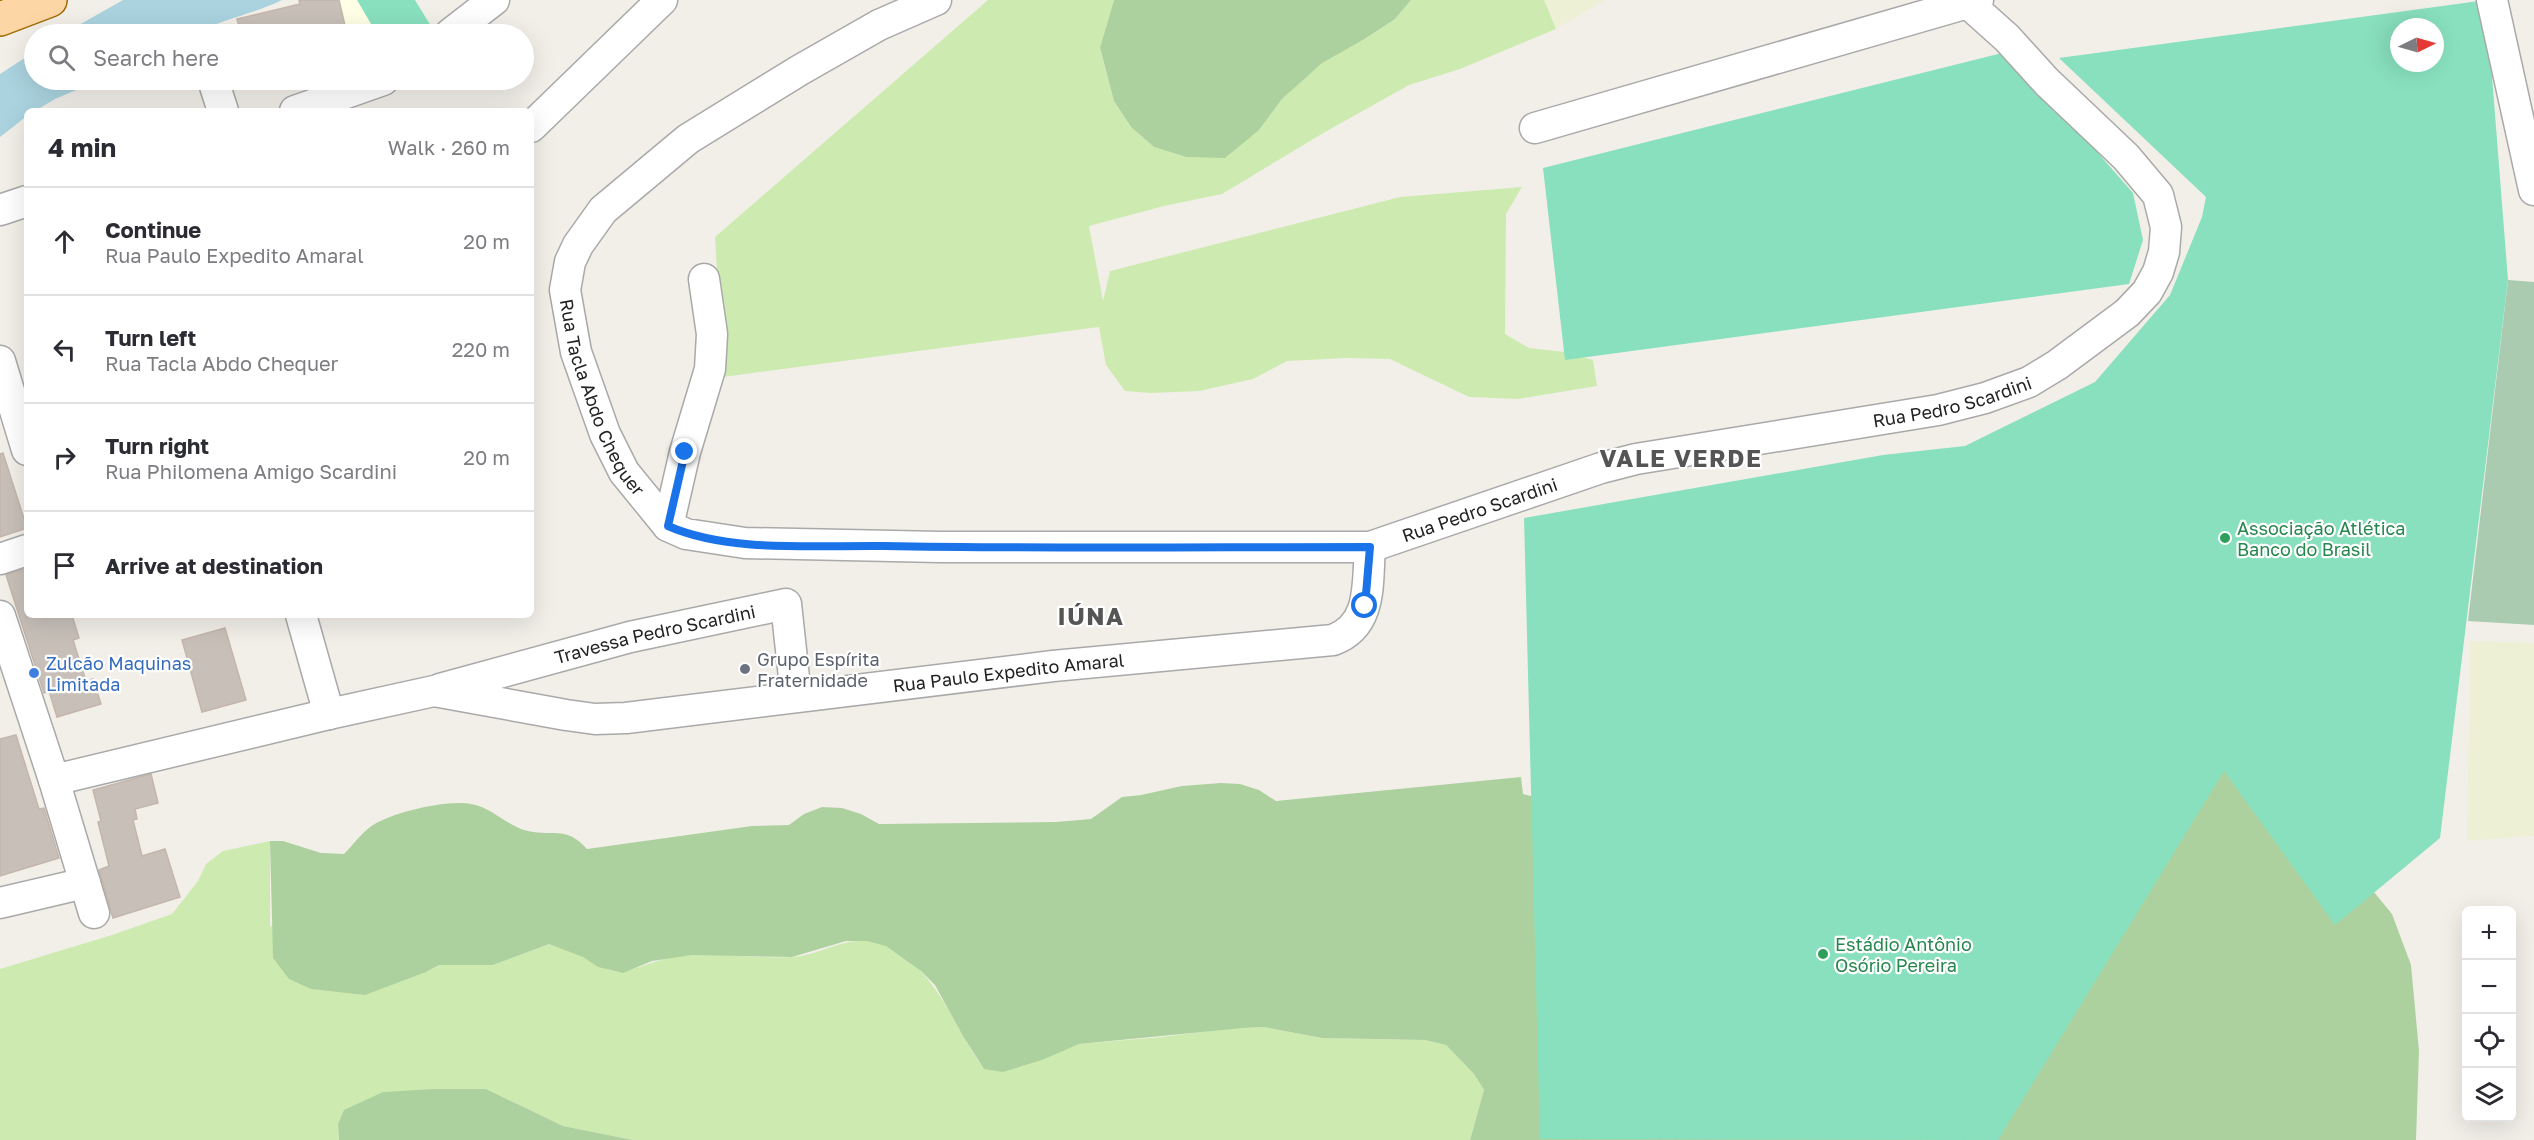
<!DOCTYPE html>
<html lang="en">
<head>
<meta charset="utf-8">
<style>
  :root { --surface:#fff; --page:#f7f7f7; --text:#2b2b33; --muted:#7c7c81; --line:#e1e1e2 }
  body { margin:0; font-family:"Golos Text",sans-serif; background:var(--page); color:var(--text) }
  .controls { position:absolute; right:18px; bottom:18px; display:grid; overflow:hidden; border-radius:9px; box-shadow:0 6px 24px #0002 }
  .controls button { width:54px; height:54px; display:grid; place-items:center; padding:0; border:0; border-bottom:2px solid var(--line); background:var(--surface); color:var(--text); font:30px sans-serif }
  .compass { position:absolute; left:2390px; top:18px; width:54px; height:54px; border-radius:50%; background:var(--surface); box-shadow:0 6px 24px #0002; rotate:85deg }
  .stop { position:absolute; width:18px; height:18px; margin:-14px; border:4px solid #1a73e8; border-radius:50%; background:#fff }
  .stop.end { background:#1a73e8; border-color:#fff; box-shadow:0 2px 6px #0008 }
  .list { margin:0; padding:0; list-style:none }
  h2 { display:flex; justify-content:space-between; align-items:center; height:78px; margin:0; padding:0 24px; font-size:26px }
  h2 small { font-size:20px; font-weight:400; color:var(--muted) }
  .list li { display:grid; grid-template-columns:39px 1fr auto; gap:18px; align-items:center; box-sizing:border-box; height:108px; padding:0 24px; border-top:2px solid var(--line) }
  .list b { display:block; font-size:22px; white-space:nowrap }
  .list p { margin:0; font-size:20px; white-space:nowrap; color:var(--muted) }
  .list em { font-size:20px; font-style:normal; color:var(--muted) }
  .icon { flex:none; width:33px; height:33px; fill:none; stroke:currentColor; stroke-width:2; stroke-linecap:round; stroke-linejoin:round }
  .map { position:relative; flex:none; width:2534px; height:1140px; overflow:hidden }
  .search { position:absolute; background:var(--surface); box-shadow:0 6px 24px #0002; left:24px; top:24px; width:510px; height:66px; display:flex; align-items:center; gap:15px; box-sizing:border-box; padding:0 21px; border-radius:33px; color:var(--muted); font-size:22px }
  .panel { position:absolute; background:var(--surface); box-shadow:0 6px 24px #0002; left:24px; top:108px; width:510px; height:510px; border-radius:9px }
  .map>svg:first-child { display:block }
  .education { fill:#ffffe5 }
  .farmland { fill:#eef0d5 }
  .grass { fill:#cdebb0 }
  .forest { fill:#add19e }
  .cemetery { fill:#aacbaf }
  .pitch { fill:#88e0be; fill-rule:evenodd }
  .water { fill:#aad3df }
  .building { fill:#c7bfb8; stroke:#c4b6ab; stroke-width:1.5 }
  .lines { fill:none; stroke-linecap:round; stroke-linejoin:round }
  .minor-casing { stroke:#a9a9a9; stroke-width:33 }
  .major-casing { stroke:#a06b00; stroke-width:36 }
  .minor { stroke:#fff; stroke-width:30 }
  .major { stroke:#fcd6a4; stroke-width:33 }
  .route { stroke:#1a73e8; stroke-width:8 }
  .leisure-dot { fill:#2e9e5b; stroke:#fff; stroke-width:2 }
  .worship-dot { fill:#6b7280; stroke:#fff; stroke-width:2 }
  .shop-dot { fill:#3f7fe0; stroke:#fff; stroke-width:2 }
  .labels { text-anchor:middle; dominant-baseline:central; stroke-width:4.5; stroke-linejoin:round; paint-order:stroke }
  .street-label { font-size:18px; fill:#222; stroke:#fff }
  .leisure-label { font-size:18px; fill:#27864d; stroke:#fff; text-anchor:start }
  .worship-label { font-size:18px; fill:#5b616d; stroke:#fff; text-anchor:start }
  .shop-label { font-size:18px; fill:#366cbe; stroke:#fff; text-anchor:start }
  .district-label { font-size:24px; font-weight:bold; letter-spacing:1.5px; fill:#555; stroke:#fff }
</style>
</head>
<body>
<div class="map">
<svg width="2534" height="1140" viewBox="0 0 2534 1140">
  <rect width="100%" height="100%" fill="#f2efe9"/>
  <path class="education" d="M305,0H415L436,34H307L299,1Z"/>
  <path class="farmland" d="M1544,0H1605L1556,29Z
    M2470,641L2534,643V836L2467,841Z"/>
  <path class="grass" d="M988,0H1114L1100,49L1114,101L1131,127L1154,147L1186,157L1259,130L1282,99L1322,62L1363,40L1395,19L1411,0H1544L1556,29L1460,69L1409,85L1325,132L1222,194L1164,206L1089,226L1103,301L1110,271L1400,197L1522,187L1506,214L1505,334L1529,348L1565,352L1593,360L1597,386L1518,399L1469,397L1390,359L1346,358L1287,361L1253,379L1199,391L1151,393L1125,391L1106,365L1099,327L723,377L715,237Z
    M270,841V926L426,972L439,965H493L549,944C560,948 572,951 583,957C596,963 605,971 620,972C625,973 661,959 672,957C712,951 751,959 790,957C824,956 852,929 887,946C938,971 953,1026 984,1069L1023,1066L1079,1044L1162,1037L1223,1029L1264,1027L1322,1038L1425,1040L1446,1045L1474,1074L1484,1090L1470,1140H633L563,1126L486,1089L383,1092L338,1124L339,1140H0V969L112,935L172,914L198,881L206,864L223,851Z"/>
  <path class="forest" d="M1114,0H1411L1395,19L1363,40L1322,63L1282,99L1259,130L1225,158L1186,157L1154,147L1131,127L1114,101L1100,48Z
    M2103,562L2392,914L2411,965L2419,1051L2416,1140H1470L1484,1090L1474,1074L1446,1045L1425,1040L1322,1038L1264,1027L1243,1028L1079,1044L1042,1060L1003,1072L984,1069L963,1036L935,985L921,971L886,946L867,941H846L792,957L692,955L652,961L623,973L598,967L583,957L549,944L493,965H439L426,972L365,995L311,989L289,979L273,958L270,841H283L321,853L344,854C353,845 362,832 373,825C393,812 448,799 471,804C491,807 505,824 524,830C551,838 565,824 587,849L752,826L789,825L804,814L822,807L842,808L861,814L879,824L1056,822L1091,819L1122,797L1141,795L1182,786L1221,783L1240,784L1259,790L1276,801L1521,777L1523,794L1565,805Z
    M433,1089H486L563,1126L633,1140H339L338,1124L344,1110L383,1092Z"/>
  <path class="cemetery" d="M2508,280L2534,282V625L2468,621Z"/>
  <path class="pitch" d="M357,0H415L436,34H377Z
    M2479,1L2488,25L2508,280L2440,838L2335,925L2224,771L1998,1140L1540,1139L1524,518L1883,455L1965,446L2095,382L2170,295L2202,217L2206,197L2059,58ZM2399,27H2435V63H2399Z
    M2002,53L2084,137L2133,193L2143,240L2129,284L1565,360L1543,168Z"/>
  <path class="water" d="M123,0H282C253,14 221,20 193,34H63Z
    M34,52V80H100L55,99L35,111H27V116L0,137V74Z"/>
  <path class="building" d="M299,0H339L347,34H241L237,19L300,4Z
    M3,453L27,528L0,537V454Z
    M27,568V615H72L79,638L73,640L86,681L93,679L101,704L57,717L49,691L44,693L6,575Z
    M225,628L246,700L202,712L182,640Z
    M16,735L39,809L44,808L59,858L0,876V739Z
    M151,774L158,803L135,809L137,819L133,820L142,856L165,849L180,897L113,918L99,870L109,866L98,822L101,821L93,790Z"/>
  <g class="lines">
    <defs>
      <g id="minor">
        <path id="s1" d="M936,0L879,25L800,70L688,139L603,210L578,245L570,262L565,290L576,352L605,434L624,472L668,526L686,534L745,543L940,547H1370L1601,468L1636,459L1938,410L1985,398L2029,382L2057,365L2127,313L2147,292L2158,272L2164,252L2166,227L2158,195L2126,157L2047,82L2007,38L1969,4"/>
        <path d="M2492,0L2534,190"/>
        <path d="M450,34L494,0"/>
        <path d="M213,80L223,111"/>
        <path d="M295,111L383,80"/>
        <path d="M531,127L662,0"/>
        <path d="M1535,128L1978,0"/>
        <path d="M0,210L27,201"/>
        <path d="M0,361L27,450"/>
        <path d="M668,526L685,452L710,369L712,334L704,279"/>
        <path d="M0,559L27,550"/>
        <path d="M301,615L329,714"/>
        <path d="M0,616L54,780L94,913"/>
        <path id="s2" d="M440,689L630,637L786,604L796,696"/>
        <path id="s3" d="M54,780L329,714L434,691L566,715L595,719L626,718L1053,666L1333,640C1373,625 1367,583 1370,547"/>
        <path d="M0,903L85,883"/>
      </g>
      <path id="major" d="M0,19L50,0"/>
    </defs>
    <use href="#minor" class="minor-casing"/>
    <use href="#major" class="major-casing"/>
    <use href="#minor" class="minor"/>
    <use href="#major" class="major"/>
  </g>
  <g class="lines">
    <path class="route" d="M685,452L668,526C729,553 817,545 884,546C1046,549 1208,547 1370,547L1365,606"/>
  </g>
  <g class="leisure-dot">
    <circle cx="2225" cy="538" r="6"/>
    <circle cx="1823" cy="954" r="6"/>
  </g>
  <circle class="worship-dot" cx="745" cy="669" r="6"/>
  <circle class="shop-dot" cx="34" cy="673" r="6"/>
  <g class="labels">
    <g class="street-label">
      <text stroke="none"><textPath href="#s1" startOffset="600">Rua Tacla Abdo Chequer</textPath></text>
      <text stroke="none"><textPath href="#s1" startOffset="2054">Rua Pedro Scardini</textPath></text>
      <text stroke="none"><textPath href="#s1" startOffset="1568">Rua Pedro Scardini</textPath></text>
      <text stroke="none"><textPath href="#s2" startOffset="222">Travessa Pedro Scardini</textPath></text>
      <text stroke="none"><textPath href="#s3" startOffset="970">Rua Paulo Expedito Amaral</textPath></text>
    </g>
    <g class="leisure-label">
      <text x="2237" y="528">Associação Atlética<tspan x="2237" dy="21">Banco do Brasil</tspan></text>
      <text x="1835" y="944">Estádio Antônio<tspan x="1835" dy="21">Osório Pereira</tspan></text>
    </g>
    <g class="worship-label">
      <text x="757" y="659">Grupo Espírita<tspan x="757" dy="21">Fraternidade</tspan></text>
    </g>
    <g class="shop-label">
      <text x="46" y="663">Zulcão Maquinas<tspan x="46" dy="21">Limitada</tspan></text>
    </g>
    <g class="district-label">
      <text x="1681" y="457">VALE VERDE</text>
      <text x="1091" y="615">IÚNA</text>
    </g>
  </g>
</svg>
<div class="controls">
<button>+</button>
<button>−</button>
<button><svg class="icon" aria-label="locate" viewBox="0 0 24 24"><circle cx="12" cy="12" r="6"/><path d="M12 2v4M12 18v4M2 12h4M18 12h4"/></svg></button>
<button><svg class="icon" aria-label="layers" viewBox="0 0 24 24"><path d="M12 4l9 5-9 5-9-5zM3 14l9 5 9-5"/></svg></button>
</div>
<svg class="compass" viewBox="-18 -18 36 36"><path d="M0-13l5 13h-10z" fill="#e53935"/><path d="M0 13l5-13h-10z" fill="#7c7c81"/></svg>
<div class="stop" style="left:1365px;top:606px"></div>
<div class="stop end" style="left:685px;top:452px"></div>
<div class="search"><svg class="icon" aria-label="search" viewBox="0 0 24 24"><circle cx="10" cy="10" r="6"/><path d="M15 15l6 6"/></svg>Search here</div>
<section class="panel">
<h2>4 min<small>Walk · 260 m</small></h2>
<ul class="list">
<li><svg class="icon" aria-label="ahead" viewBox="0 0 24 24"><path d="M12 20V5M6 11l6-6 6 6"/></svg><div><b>Continue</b><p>Rua Paulo Expedito Amaral</p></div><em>20 m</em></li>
<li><svg class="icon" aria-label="left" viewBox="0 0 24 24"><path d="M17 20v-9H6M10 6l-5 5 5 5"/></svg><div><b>Turn left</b><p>Rua Tacla Abdo Chequer</p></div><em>220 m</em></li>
<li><svg class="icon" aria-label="right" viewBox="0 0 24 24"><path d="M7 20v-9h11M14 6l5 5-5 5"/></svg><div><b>Turn right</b><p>Rua Philomena Amigo Scardini</p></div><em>20 m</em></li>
<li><svg class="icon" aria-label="arrive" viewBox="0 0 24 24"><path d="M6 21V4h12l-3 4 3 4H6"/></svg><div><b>Arrive at destination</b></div></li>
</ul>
</section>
</div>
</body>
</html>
